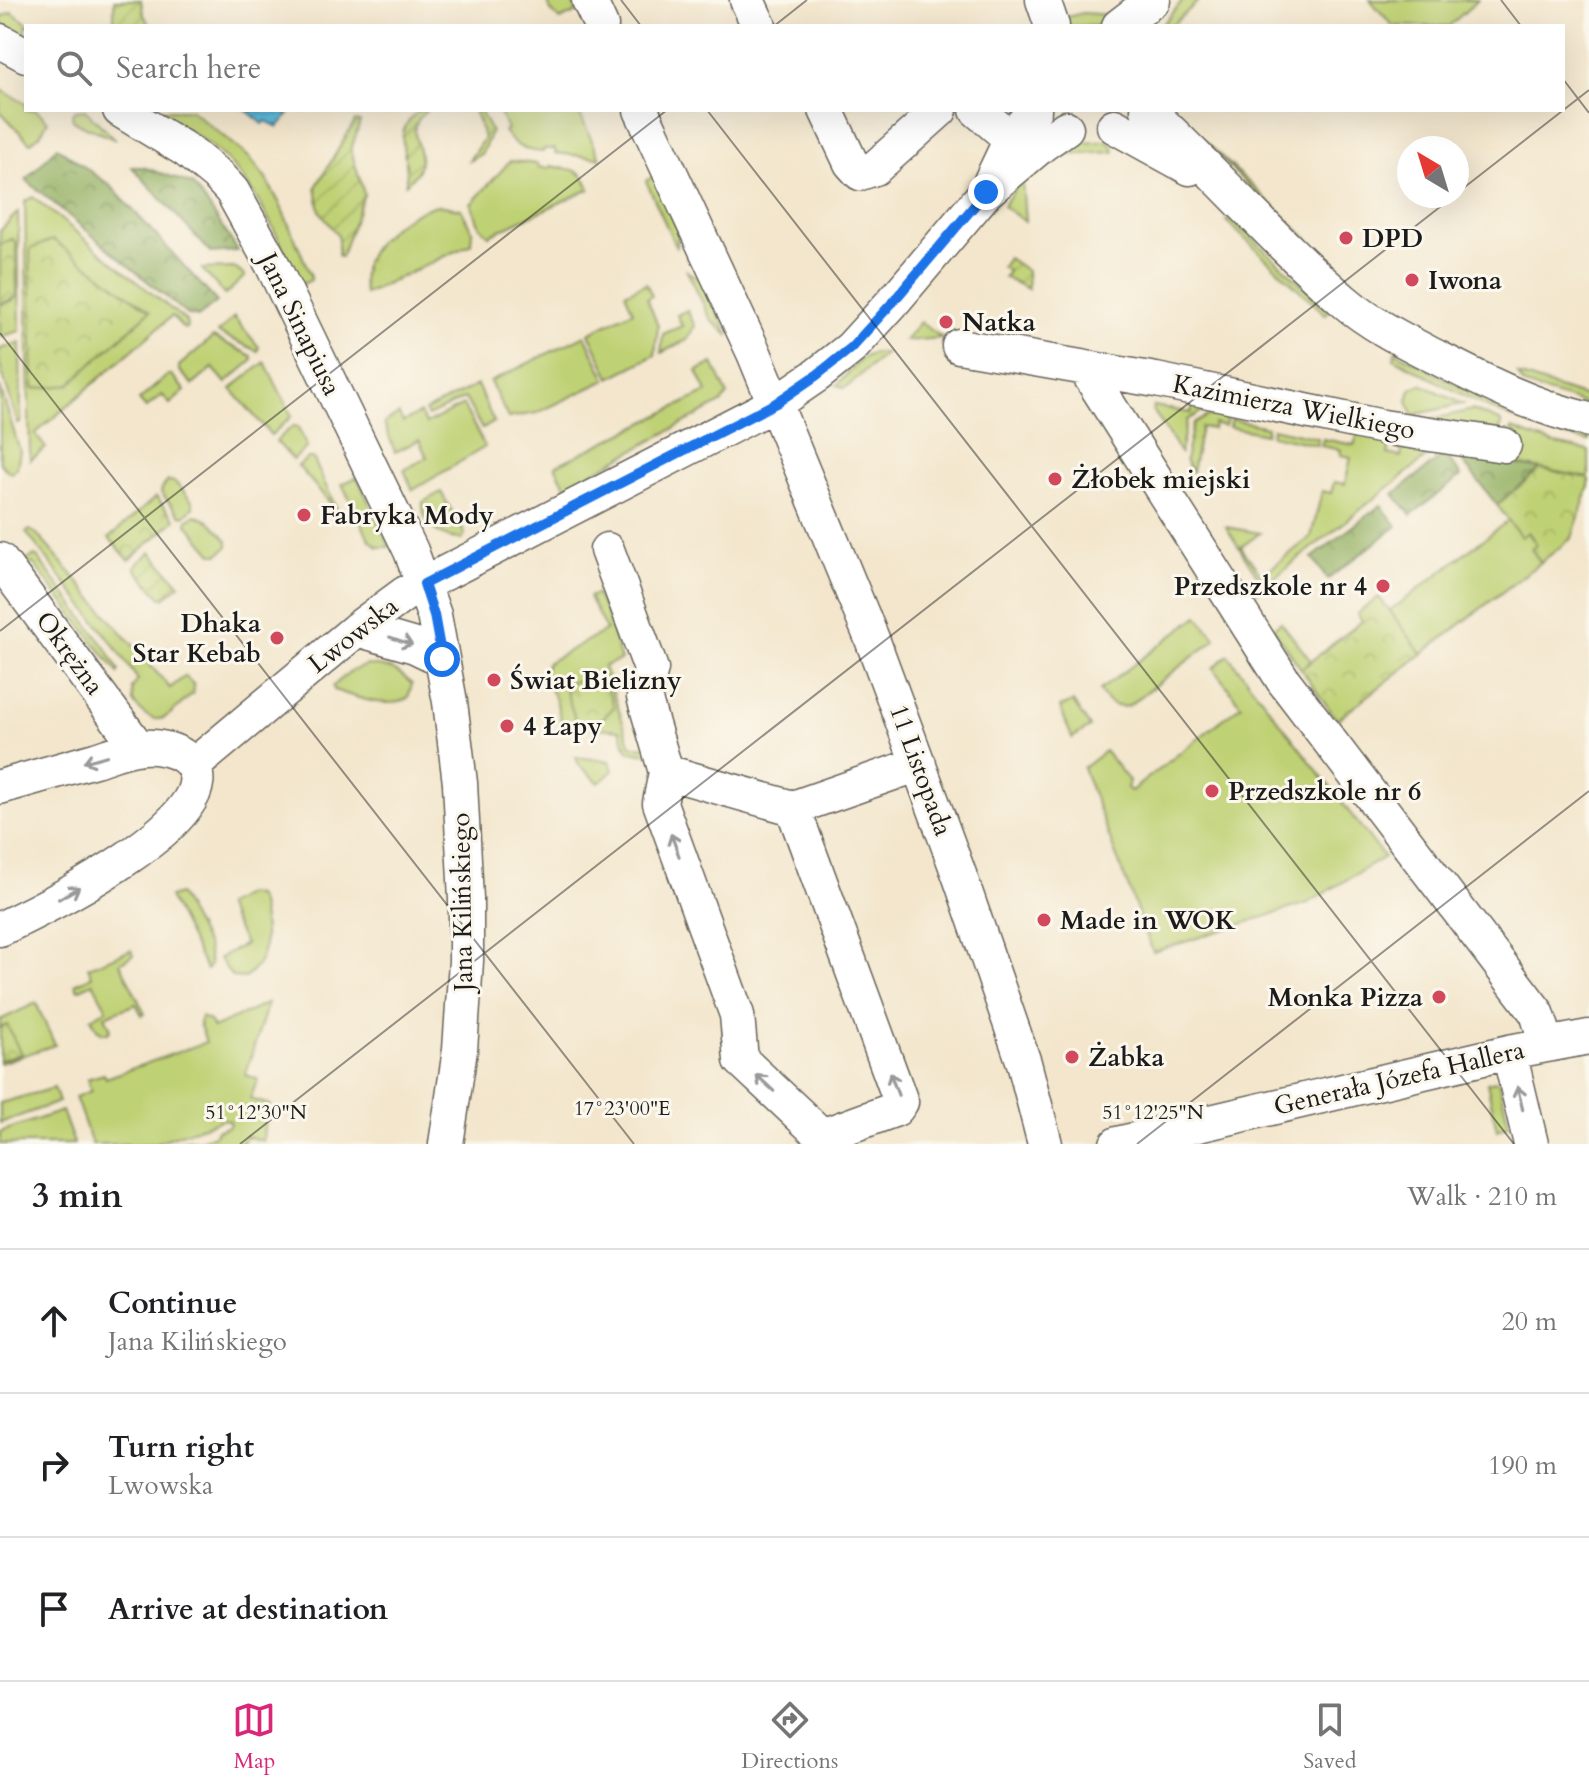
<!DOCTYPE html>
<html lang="en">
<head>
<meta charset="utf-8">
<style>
  :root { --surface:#fff; --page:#f2f2f2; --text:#202124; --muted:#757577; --line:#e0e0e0; --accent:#db2777 }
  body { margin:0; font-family:Cardo,serif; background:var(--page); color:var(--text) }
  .compass { position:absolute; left:1397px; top:136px; width:72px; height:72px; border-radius:50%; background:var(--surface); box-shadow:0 8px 32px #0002; rotate:322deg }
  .stop { position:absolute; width:24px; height:24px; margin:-18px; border:6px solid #1a73e8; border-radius:50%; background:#fff }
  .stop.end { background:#1a73e8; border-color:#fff; box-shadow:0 2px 8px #0008 }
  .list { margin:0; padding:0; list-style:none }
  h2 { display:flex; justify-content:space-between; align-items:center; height:104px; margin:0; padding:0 32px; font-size:34px }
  h2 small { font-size:26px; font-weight:400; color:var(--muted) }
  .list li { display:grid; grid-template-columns:52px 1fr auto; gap:24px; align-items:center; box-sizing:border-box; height:144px; padding:0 32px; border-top:2px solid var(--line) }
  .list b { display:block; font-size:30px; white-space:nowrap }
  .list p { margin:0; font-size:26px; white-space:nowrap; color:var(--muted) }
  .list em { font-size:26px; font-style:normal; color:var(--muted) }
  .icon { flex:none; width:44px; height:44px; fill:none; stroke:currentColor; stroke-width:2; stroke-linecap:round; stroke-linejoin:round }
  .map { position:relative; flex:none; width:1589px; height:1144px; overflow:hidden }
  .search { position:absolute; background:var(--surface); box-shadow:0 8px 32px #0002; left:24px; right:24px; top:24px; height:88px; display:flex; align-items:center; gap:20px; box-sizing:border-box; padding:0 28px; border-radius:0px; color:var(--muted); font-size:30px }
  .sheet { height:536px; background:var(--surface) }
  nav { display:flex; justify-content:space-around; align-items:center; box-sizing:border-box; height:112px; border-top:2px solid var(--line); background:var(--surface); font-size:22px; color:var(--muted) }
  nav a { display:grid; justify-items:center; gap:4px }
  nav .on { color:var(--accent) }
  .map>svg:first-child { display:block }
  .grass { fill:#bfd174; stroke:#6e7648; stroke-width:2 }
  .forest { fill:url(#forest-crowns); stroke:#5a6841; stroke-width:2 }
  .park { fill:url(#park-crowns); stroke:#6e7648; stroke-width:2 }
  .garden { fill:url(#garden-furrows); stroke:#6e7648; stroke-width:2 }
  .water { fill:url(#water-rules); stroke:#3e6c7d; stroke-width:2 }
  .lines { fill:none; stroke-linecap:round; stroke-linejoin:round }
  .minor-casing { stroke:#67635a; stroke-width:37 }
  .minor { stroke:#fff; stroke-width:34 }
  .oneway { stroke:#999 }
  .route { stroke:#1a73e8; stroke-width:10 }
  .ticks { fill:none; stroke:#1c1c1c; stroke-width:2; stroke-opacity:0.45 }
  .poi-dot { fill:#d1495b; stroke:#fbf7ec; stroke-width:3 }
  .labels { text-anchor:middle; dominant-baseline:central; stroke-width:6; stroke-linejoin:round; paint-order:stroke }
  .poi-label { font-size:26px; font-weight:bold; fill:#1c1c1c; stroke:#fbf7ec; text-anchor:start }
  .street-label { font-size:26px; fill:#1c1c1c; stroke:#fbf7ec }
  .ticks-label { font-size:20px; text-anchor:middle; fill:#1c1c1c; stroke:#fbf7ec; stroke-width:6; stroke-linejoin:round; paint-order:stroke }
</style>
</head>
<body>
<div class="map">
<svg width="1589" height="1144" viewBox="0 0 1589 1144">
  <defs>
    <pattern id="forest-crowns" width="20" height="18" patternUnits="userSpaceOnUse" patternTransform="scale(2)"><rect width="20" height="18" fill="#97b366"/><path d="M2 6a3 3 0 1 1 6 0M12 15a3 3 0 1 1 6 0" fill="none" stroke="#7a9153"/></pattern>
    <pattern id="park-crowns" width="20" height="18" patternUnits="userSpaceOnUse" patternTransform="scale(2)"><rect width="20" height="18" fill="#bfd174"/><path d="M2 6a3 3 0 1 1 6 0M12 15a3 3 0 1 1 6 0" fill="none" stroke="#a4b364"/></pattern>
    <pattern id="garden-furrows" width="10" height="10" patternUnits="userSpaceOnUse" patternTransform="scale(2)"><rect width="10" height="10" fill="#bfd174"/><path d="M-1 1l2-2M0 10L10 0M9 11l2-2" fill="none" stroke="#a4b364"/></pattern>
    <pattern id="water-rules" width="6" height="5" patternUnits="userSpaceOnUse" patternTransform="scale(2)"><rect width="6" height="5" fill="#61bcde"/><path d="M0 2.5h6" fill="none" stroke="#54a1be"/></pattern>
  </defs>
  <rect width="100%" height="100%" fill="#fbf7ec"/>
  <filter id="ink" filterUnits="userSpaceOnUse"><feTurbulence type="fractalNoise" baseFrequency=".0125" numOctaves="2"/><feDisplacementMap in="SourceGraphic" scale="16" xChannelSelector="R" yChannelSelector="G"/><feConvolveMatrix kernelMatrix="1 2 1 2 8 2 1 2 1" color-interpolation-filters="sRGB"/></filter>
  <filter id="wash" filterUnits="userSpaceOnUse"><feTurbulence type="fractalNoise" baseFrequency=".006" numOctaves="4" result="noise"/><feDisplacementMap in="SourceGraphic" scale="32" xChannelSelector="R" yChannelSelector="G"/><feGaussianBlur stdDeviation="1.8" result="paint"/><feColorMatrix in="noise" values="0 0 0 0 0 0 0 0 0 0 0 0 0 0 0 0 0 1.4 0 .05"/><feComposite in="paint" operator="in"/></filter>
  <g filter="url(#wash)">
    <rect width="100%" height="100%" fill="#f3e6cc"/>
    <path class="grass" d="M546,0H571L577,12L560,20L551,11Z
      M1183,0H1200L1171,26H1161Z
      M1370,0H1478L1449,26H1393Z
      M12,12L31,26H26V38L0,23L2,17Z
      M1083,13L1110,15L1109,26H1067L1063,18Z
      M0,89L26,104V110H36L48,121L40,135L30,143L0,111Z
      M85,110L116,140L73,121L72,114L75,111Z
      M153,110H191L250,158L266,179L279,202L311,276V280L301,285C277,237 258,186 216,150C197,134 174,122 153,110Z
      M498,110H578L600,158L555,153V149H544L543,152C525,151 514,147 504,131L507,129Z
      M1182,119L1352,281L1390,308L1408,317L1401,322L1350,289Z
      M1070,141L1085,143L1106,141L1113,147L1114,152L1067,155L1055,148Z
      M510,161L538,164V167L549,169L550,166C571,170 582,166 590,189L489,235L480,227L471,204Z
      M654,176L677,227L679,235L676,247L646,181Z
      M1022,178L1025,222L1003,206Z
      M33,197L186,321L187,327L184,329L172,316L35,434L46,448L30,460L25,201Z
      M437,205L461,209L472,231L471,244L365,294C353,251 399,215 437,205Z
      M18,212L20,331L0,337V305L13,300L12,239L0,245V231Z
      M1232,219L1329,310L1326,315L1226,221Z
      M235,268L245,276L225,295L202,269Z
      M687,271L703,281L729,336L711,320Z
      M646,283L652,296L647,298L658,326L655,355L610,378L589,333L633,311L625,293Z
      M687,310L695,326L687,340L661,353L663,334L682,326L677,315Z
      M234,317L259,347L258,351L218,333Z
      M920,322L942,338L905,341Z
      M585,335L606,380L537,413L508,418L490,382Z
      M213,337L252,356V361L226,383L213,368L193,385L179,370V366Z
      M20,343L21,422L18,424L0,366V349Z
      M1395,351C1457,385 1519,424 1589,436V441C1518,429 1457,392 1394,358Z
      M874,353H886L848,386L844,388L837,385L862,358Z
      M265,362L292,416L271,435L231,389Z
      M713,363L728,395L721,403L566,487L555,466L707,392L697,371Z
      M168,375H172L185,391L170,404L162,395L146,408L139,400Z
      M1518,375L1589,398V405L1524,385Z
      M1421,384L1463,404L1413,415L1408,401L1411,389Z
      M477,385L494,422L482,429L465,398L428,416L425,411Z
      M0,387L20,451L17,468L11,473L0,464Z
      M1195,395L1210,407L1187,420L1180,453L1153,410L1154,406L1191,413Z
      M463,405L485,447L413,490L404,470L427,457L419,440L395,452L384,423L399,414L403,422L420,413L426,424Z
      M1472,410L1500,421L1502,425L1499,431L1410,424Z
      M1209,415L1227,418L1225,426L1214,424L1213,429L1201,427L1192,472L1185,460L1193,424Z
      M1231,419L1267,427L1266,434L1229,427Z
      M293,426L298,427L307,447L293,460L276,441Z
      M1272,428L1318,438L1317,445L1271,435Z
      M1512,429L1551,443L1589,451V478L1449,451L1509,436Z
      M1359,430L1392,436L1388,454L1401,457L1402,450L1395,448L1397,437L1437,449L1250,597L1244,590L1258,577L1226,527L1260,533L1241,547L1262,575L1311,537L1322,491L1331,493L1334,482L1345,484L1351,457L1340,455L1341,450L1321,446L1323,439L1354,445Z
      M308,458H313L338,512L298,466Z
      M357,477L390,547H378L369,539L342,484Z
      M168,481L175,482L193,502V508L184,516L180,515L161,493L162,488Z
      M441,492L465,534L462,539C441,539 421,525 423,502Z
      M196,515L211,522L228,541V546L219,554H213L187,524L188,519Z
      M1509,520L1521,536L1527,532L1537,544L1531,549L1541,562L1422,654L1390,611Z
      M30,530L37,534L170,688L185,676L194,685L193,693C169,714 159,735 133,702L132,688L138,680L114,645L26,532Z
      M33,556L37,557L106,648L119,670L118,673L33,563L21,571L22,564Z
      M596,594L605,610L621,660L604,666L631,746L652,747L654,755L628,751L620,730L562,725L556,700L543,677L547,663L606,630L589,597Z
      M1198,616L1216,639L1128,706C1116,709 1104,702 1100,690Z
      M1281,622L1311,661L1301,669L1273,628Z
      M1228,655L1384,857L1308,903L1153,952L1083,768L1105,751L1129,781L1127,788L1131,791L1241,705L1213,668Z
      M366,665C387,666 397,669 412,684L408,698C389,710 354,697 334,690L333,686L349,672Z
      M1073,702L1090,727L1072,738L1060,707Z
      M576,757L610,761L613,771L599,783L579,765Z
      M179,894L207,946L210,965L206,970L169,897Z
      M246,894L256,896C263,903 266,941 263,952C261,962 253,972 245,978L232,977L219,958L245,944L225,906Z
      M131,950L133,955L120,963L145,1014L142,1015L136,1004L105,1016L111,1029L108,1033H103L97,1029L91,1018L107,1009L93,983L78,990L75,984L92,976L88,967Z
      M36,1003L55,1045L0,1063V1020Z
      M268,1003L245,1075L258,1079L250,1099L270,1105L265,1116L263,1141L246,1136L242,1144H178L188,1139L197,1142L216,1134V1131L229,1126L230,1121L224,1119L152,1144H92L75,1097L91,1091L87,1079L104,1074L106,1078L206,1042L199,1023L201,1017L210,1021L213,1028Z
      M1495,1081L1499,1083L1509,1124L1497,1130L1487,1083Z
      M54,1088L59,1102L0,1123V1103Z
      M62,1111L74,1144H0V1132Z"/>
    <path class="forest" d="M57,147L111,186L217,302L198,317L188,315L26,180Z
      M132,167H143L192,184L208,205L238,251L211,253Z
      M1456,453L1540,469L1497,505Z
      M1440,458L1450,460L1461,476L1411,515L1394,494Z
      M1381,505L1397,526L1328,579L1312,558Z"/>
    <path class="park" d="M13,239L16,244L17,297L0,305V245Z
      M53,240L150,311L69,385L33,389L30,249Z
      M1540,469L1589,478V486L1572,538L1541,562L1531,549L1537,544L1528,532L1521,537L1497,505Z
      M156,497L175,519L174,521L129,560L109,538Z
      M1379,597L1422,654L1337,720L1301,669L1362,621L1357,614Z
      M601,672L614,707L597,724L576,722L564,685Z
      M7,1025L21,1054L0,1060V1028Z"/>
    <path class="garden" d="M114,0H141L143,13L150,26H114Z
      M421,110H427C400,133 428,146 418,170C415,176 409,180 405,185C413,155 386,132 421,110Z
      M474,110H480L491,132L482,153L468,162L484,138Z
      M355,121L360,122L351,150L364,194L341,257L338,256V236L320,211L316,187Z
      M1008,258L1027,271L1028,289L1004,277L1008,271L1002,267Z
      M151,552L180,585L164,598H161L135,568L137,564Z"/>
    <path class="water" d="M246,110H284L289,114L278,127L266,121L263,124Z"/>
  </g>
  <g filter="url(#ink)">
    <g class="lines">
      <defs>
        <path id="minor" d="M589,0L601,26
          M747,0L759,26
          M1043,0L1052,26
          M1119,26L1153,0
          M0,41L26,55
          M120,110L186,150L218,176L232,191L272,264L411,551L434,615L450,702L460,783L466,899V961L460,1050L446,1144
          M641,110L754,353L872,639L960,877L1024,1063L1045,1144
          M826,110L851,163L860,173L875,168L940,110
          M977,110L1011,139
          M1148,110C1215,172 1275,242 1344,301C1372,325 1405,341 1438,358C1487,383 1534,407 1589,420
          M1114,126L1190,168
          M991,181L1011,139L1034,110
          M959,346L1156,380L1383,427L1504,445
          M1085,368L1283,680L1537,1013L1547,1044
          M607,550L651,669L644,697L666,772L660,803L737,1015L741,1060L822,1136L825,1144
          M0,560L138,747
          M357,629L415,646L442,659
          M193,766L357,629L406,593L776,403L817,375L851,348L892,303L986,192L1043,144L1066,128
          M666,772L793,808L919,764
          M0,787C32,778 63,769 95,760C108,756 122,750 136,748C152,745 176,748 188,760C240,813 36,912 0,929
          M793,808L901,1102L896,1109L822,1136
          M1509,1052L1531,1144
          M1117,1144L1509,1052L1589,1037"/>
      </defs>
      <use href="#minor" class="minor-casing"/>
      <use href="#minor" class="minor"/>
    </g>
    <defs><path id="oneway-shaft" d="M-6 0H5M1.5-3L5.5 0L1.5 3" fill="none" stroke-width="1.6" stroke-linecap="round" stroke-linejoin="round" transform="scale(2)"/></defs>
    <g class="oneway">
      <use href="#oneway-shaft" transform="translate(401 641) rotate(19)"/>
      <use href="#oneway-shaft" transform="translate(95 759) rotate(164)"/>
      <use href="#oneway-shaft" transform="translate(675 845) rotate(-110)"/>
      <use href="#oneway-shaft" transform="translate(69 893) rotate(-30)"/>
      <use href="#oneway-shaft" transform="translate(765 1083) rotate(-137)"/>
      <use href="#oneway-shaft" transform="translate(894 1084) rotate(-110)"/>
      <use href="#oneway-shaft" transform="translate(1520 1098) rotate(-103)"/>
    </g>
  </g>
  <g class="lines" filter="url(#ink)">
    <path class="route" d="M442,659L434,615L424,584L776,403L817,375L851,348L892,303L986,192"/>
  </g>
  <path class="ticks" d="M621,0L641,26M1501,0L1521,26M774,26L807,0M1563,79L1589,113M707,110L1514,1144M1457,193L1589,90M0,333L634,1144M0,631L667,110M240,1144L1454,196M1137,1144L1589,791"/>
  <g class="poi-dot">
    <circle cx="1346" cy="238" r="8"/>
    <circle cx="1412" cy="280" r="8"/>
    <circle cx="946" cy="322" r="8"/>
    <circle cx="1055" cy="479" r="8"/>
    <circle cx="304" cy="515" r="8"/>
    <circle cx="1383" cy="586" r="8"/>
    <circle cx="277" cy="638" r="8"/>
    <circle cx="494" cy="680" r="8"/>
    <circle cx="507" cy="726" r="8"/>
    <circle cx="1212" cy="791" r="8"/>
    <circle cx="1044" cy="920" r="8"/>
    <circle cx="1439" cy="997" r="8"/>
    <circle cx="1072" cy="1057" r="8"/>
  </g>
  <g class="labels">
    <g class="poi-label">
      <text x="1362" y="238">DPD</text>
      <text x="1428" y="280">Iwona</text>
      <text x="962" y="322">Natka</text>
      <text x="1071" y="479">Żłobek miejski</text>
      <text x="320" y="515">Fabryka Mody</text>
      <text x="1367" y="586" text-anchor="end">Przedszkole nr 4</text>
      <text x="261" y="623" text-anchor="end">Dhaka<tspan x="261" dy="30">Star Kebab</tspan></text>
      <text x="510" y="680">Świat Bielizny</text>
      <text x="523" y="726">4 Łapy</text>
      <text x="1228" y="791">Przedszkole nr 6</text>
      <text x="1060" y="920">Made in WOK</text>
      <text x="1423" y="997" text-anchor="end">Monka Pizza</text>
      <text x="1088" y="1057">Żabka</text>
    </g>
    <g class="street-label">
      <text transform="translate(300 324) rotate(64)">Jana Sinapiusa</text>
      <text transform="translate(1294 407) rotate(11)">Kazimierza Wielkiego</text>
      <text transform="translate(353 635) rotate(-38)">Lwowska</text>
      <text transform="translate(70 653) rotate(54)">Okrężna</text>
      <text transform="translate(921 770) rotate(70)">11 Listopada</text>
      <text transform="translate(462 902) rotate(-91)">Jana Kilińskiego</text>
      <text transform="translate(1399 1078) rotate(-13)">Generała Józefa Hallera</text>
    </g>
  </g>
  <g class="ticks-label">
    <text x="622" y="1115">17°23'00"E</text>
    <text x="256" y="1119">51°12'30"N</text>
    <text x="1153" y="1119">51°12'25"N</text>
  </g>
</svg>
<svg class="compass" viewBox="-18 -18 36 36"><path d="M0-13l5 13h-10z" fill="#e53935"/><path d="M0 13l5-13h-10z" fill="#757577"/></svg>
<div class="stop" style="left:442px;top:659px"></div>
<div class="stop end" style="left:986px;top:192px"></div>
<div class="search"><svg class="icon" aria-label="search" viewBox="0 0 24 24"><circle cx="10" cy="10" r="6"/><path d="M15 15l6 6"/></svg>Search here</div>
</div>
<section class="sheet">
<h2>3 min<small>Walk · 210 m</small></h2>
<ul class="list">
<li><svg class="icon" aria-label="ahead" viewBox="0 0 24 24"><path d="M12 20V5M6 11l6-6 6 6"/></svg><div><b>Continue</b><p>Jana Kilińskiego</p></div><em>20 m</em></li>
<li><svg class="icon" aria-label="right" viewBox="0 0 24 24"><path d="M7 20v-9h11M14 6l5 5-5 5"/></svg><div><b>Turn right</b><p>Lwowska</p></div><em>190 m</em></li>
<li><svg class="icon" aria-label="arrive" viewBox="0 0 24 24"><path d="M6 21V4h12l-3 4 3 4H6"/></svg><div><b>Arrive at destination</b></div></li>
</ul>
</section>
<nav>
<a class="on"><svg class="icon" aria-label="map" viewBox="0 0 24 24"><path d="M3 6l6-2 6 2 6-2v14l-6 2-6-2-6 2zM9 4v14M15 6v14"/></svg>Map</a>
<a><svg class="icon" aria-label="directions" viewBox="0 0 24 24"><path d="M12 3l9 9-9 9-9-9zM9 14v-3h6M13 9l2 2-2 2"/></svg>Directions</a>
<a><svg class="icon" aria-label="saved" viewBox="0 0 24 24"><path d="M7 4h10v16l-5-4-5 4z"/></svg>Saved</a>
</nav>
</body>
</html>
